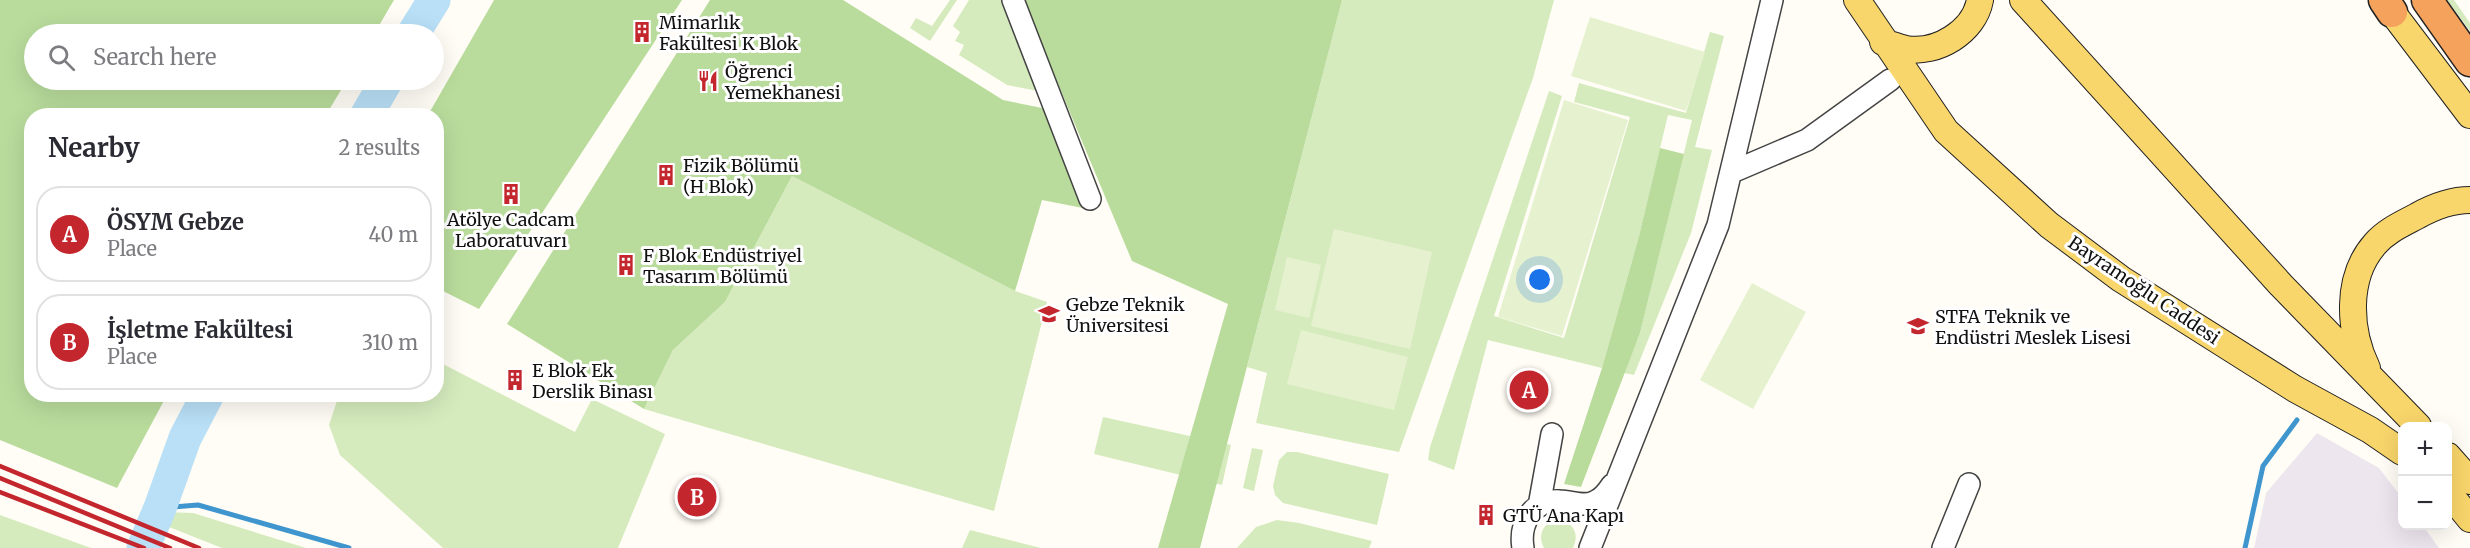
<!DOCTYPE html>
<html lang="en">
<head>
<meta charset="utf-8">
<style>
  :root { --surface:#fff; --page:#f7f7f7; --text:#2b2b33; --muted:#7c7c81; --line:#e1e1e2; --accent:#c4262e }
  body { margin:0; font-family:Merriweather,serif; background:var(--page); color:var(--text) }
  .controls { position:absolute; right:18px; bottom:18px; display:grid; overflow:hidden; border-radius:12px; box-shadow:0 6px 24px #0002 }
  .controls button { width:54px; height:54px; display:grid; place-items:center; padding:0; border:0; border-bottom:2px solid var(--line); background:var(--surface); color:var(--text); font:30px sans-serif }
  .you { position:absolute; left:1540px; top:280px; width:21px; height:21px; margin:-15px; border:4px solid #fff; border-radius:50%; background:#1a73e8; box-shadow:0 0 0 9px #1a73e833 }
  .badge { display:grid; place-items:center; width:39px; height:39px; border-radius:50%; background:var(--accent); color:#fff; font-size:20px; font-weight:700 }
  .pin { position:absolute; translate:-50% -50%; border:3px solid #fff; box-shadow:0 2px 6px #0006 }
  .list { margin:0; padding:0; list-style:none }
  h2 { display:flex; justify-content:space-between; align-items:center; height:78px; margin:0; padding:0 24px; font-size:26px }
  h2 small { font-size:20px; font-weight:400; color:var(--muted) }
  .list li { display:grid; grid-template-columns:39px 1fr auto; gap:18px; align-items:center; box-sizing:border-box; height:96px; margin:0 12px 12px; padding:0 12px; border:2px solid var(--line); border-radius:24px }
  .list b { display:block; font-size:22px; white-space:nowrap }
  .list p { margin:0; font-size:20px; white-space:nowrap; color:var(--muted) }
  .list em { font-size:20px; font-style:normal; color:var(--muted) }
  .icon { flex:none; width:33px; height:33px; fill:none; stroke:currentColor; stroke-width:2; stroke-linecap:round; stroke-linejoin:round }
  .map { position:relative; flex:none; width:2470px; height:548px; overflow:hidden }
  .search { position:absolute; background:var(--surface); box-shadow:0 6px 24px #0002; left:24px; top:24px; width:420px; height:66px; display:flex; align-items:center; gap:15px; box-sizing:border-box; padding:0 21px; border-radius:33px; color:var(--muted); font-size:22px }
  .panel { position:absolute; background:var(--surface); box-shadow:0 6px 24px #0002; left:24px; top:108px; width:420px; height:294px; border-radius:24px }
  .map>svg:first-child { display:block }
  .industrial { fill:#eee6ef }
  .green { fill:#d5ebbd }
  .forest { fill:#b9dc9c }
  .pitch { fill:#e6f2cf }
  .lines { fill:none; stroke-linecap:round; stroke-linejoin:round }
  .stream { stroke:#3f96cf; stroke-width:5 }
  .river { stroke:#b9e0f7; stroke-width:33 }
  .minor-casing { stroke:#444; stroke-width:24 }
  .major-casing { stroke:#222; stroke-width:28 }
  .highway-casing { stroke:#222; stroke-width:33 }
  .minor { stroke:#fff; stroke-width:21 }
  .major { stroke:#f9d66b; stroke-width:26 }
  .highway { stroke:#f5a25d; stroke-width:30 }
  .rail { stroke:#c4262e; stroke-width:4.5 }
  .labels { text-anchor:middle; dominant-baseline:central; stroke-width:6; stroke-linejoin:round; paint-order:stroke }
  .poi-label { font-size:18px; fill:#111; stroke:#fff; text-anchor:start }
  .street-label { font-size:18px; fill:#111; stroke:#fff }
</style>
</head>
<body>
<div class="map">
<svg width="2470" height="548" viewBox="0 0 2470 548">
  <rect width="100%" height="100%" fill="#fffdf5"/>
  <path class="industrial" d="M2317,433L2379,468L2402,498V526H2423L2439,548H2254L2266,493Z"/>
  <path class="green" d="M950,0H957L930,41L910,28L916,18L932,26Z
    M969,0H1005L1043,92L1007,85L959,55L964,45L955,41L960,32L953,26Z
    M1342,0H1554L1533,78L1399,452L1256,423L1267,373L1247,367Z
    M2447,0H2454L2470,23V31Z
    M1710,32L1724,36L1695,147L1712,150L1691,233L1634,375L1624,373L1640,333L1692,120L1668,115L1639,236L1602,368L1488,340L1454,470L1428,460L1430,447L1549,91L1562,96L1494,316L1564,338L1630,117L1574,102L1579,83L1686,113Z
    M792,176L1015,291L1047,302L994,511L644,409L673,350L725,302Z
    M437,361L575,432L592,399L665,434L618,548H443L340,455L329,425L339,395L436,394Z
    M1103,417L1231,445L1222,485L1094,454Z
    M1252,448L1263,450L1254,491L1243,488Z
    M1287,452H1297L1389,474L1377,525L1283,503L1275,495L1273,486L1279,460Z
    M163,512L193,513L306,548H222L159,523Z
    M0,515L91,548H0Z
    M1557,519C1573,522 1580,533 1573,548H1544C1537,535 1543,523 1557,519Z
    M1277,520L1299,523L1372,541L1369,548H1237L1256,527Z
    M970,530L1041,548H962Z"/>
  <path class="forest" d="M0,0H394L374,34H34V80H347L326,115L32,116V394L167,395L117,488L0,440Z
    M494,0H682L479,309L437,288L436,116L428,115Z
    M710,0H843L1003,100L1047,109L1088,209L1042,200L1015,291L792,176L725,302L673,350L644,409L507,324Z
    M1023,0H1342L1200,548H1158L1228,304L1132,261Z
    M1660,148L1684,154L1640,333L1581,487L1564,484L1602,368L1639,236Z"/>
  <path class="pitch" d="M1590,17L1705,52L1686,111L1571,76Z
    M1564,100L1628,120L1562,336L1498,317Z
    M1334,229L1432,252L1410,349L1311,326Z
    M1287,257L1321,265L1309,318L1275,310Z
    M1752,283L1806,312L1753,409L1700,380Z
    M1301,330L1408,357L1394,410L1287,384Z"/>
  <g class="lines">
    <path class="stream" d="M160,508L198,505L349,548
      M2245,548L2263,466L2297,420"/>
    <path class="river" d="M413,34L434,0
      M366,116L387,80
      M143,548L160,508L185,438L208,394"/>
    <defs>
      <path id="minor" d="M1013,0L1090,199
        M1732,172L1807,140L1890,80
        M1539,506L1552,434
        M1523,548C1519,524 1532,499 1560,501C1572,501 1584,508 1596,501C1603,498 1608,491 1612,485
        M1590,548L1718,225L1772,0
        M1943,548L1969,484"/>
      <path id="major" d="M1857,0L1946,131L2049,225L2121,279L2295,389L2370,430L2402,452
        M2023,0L2281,285L2418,426
        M2392,12L2470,115
        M1883,42C1890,44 1898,47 1906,49C1937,54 1974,32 1980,0
        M2367,368C2349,331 2345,278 2375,244C2386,231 2402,224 2417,216C2433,207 2451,200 2470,200
        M2448,456L2470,481
        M2448,492L2470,519"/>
      <path id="highway" d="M2384,0L2392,12
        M2427,0L2470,61"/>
    </defs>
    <use href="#minor" class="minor-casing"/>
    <use href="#major" class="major-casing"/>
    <use href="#highway" class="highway-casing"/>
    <use href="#minor" class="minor"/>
    <use href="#major" class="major"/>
    <use href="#highway" class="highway"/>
    <path class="rail" d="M0,466L199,548
      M0,478L170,548
      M0,492L144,548"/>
  </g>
  <defs>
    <symbol id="building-bare" viewBox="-9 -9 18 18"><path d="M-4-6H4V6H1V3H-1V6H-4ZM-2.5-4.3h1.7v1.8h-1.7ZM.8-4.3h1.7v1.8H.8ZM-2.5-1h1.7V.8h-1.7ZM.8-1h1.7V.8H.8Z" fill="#c4262e" stroke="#fff" stroke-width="2.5" paint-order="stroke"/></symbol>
    <symbol id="restaurant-bare" viewBox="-9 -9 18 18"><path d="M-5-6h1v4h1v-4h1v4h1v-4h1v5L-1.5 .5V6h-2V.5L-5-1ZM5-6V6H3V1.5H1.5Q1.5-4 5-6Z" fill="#c4262e" stroke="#fff" stroke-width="2.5" paint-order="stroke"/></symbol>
    <symbol id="university-bare" viewBox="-9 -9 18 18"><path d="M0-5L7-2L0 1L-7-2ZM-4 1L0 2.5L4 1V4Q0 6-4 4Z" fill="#c4262e" stroke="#fff" stroke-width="2.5" paint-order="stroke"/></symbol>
    <symbol id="school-bare" viewBox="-9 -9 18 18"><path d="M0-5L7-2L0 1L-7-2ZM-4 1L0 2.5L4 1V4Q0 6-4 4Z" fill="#c4262e" stroke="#fff" stroke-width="2.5" paint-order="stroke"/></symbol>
  </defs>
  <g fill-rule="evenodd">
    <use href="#building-bare" x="627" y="17" width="30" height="30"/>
    <use href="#restaurant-bare" x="693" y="66" width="30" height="30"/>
    <use href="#building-bare" x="651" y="160" width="30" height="30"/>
    <use href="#building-bare" x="496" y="179" width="30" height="30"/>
    <use href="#building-bare" x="611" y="250" width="30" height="30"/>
    <use href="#university-bare" x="1034" y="299" width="30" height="30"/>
    <use href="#school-bare" x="1903" y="311" width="30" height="30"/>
    <use href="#building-bare" x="500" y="365" width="30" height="30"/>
    <use href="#building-bare" x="1471" y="500" width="30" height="30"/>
  </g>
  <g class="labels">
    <g class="poi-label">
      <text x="659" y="22">Mimarlık<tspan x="659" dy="21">Fakültesi K Blok</tspan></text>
      <text x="725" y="71">Öğrenci<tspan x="725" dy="21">Yemekhanesi</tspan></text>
      <text x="683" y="165">Fizik Bölümü<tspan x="683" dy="21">(H Blok)</tspan></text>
      <text x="511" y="219" text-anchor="middle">Atölye Cadcam<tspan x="511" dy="21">Laboratuvarı</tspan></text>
      <text x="643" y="255">F Blok Endüstriyel<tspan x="643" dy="21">Tasarım Bölümü</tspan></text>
      <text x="1066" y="304">Gebze Teknik<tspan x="1066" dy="21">Üniversitesi</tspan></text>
      <text x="1935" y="316">STFA Teknik ve<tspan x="1935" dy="21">Endüstri Meslek Lisesi</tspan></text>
      <text x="532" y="370">E Blok Ek<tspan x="532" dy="21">Derslik Binası</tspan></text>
      <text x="1503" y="515">GTÜ Ana Kapı</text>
    </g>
    <g class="street-label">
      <text transform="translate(2144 290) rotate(34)">Bayramoğlu Caddesi</text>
    </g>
  </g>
</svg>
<div class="controls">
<button>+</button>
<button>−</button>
</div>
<div class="you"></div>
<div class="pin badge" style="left:1529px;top:390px">A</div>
<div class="pin badge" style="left:697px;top:497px">B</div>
<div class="search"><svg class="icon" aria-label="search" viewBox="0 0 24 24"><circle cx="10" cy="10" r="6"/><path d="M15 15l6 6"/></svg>Search here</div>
<section class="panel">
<h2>Nearby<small>2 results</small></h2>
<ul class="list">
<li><span class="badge">A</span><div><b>ÖSYM Gebze</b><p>Place</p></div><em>40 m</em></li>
<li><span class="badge">B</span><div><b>İşletme Fakültesi</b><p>Place</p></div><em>310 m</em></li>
</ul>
</section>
</div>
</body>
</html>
